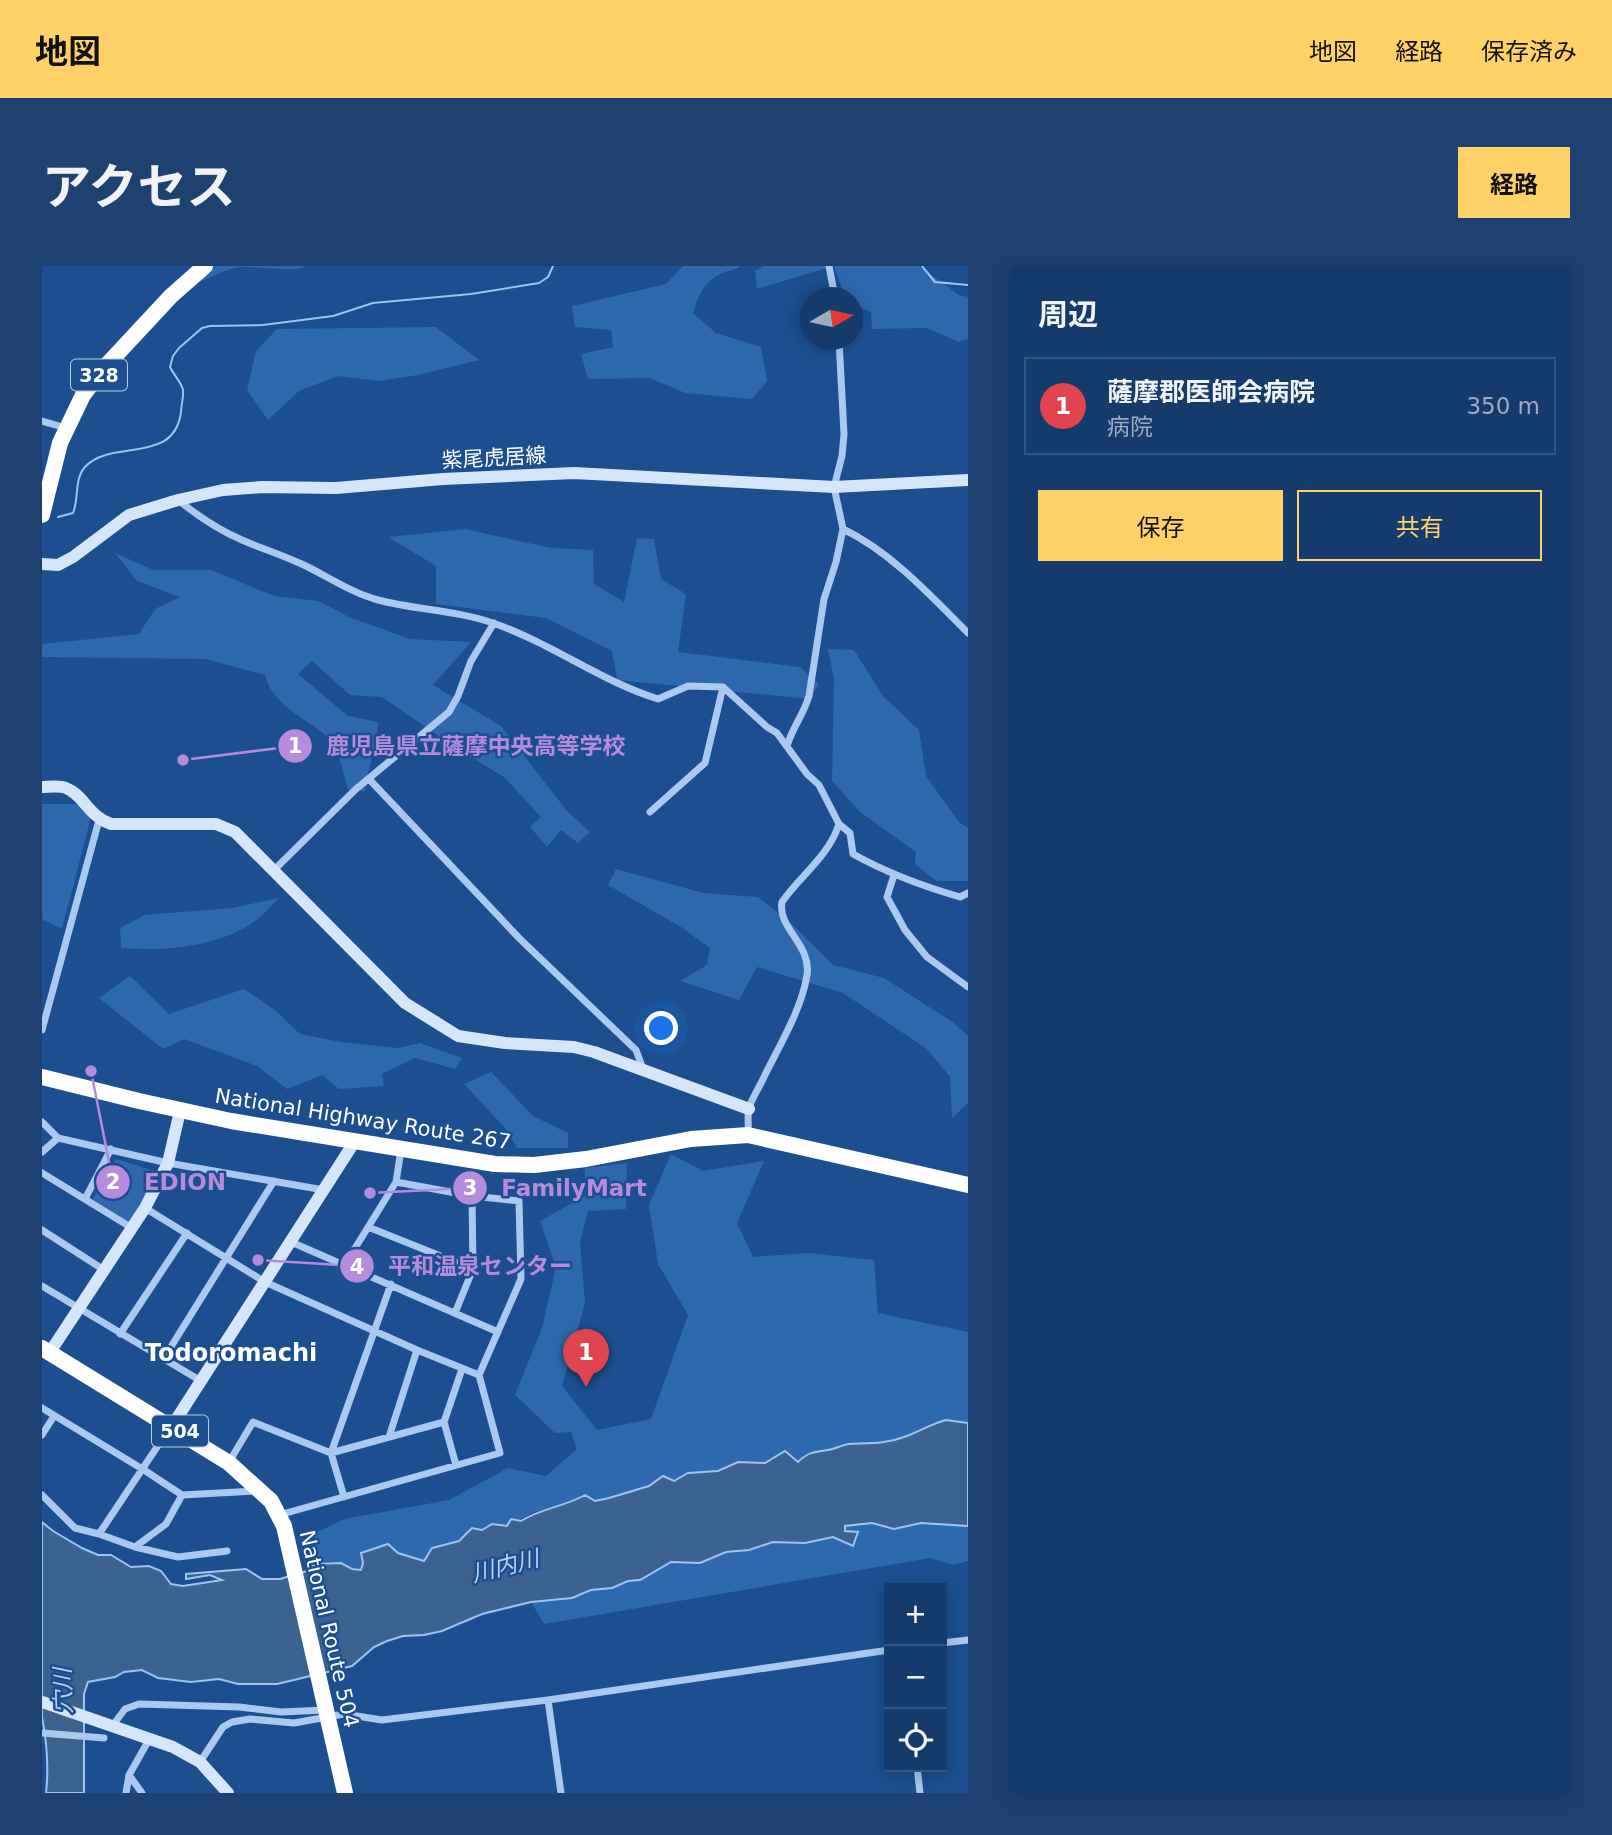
<!DOCTYPE html>
<html lang="ja">
<head>
<meta charset="utf-8">
<style>
  :root { --surface:#143b6b; --page:#1d4271; --text:#f1f3f6; --muted:#9dadc1; --line:#33557e; --accent:#ffd166 }
  body { margin:0; font-family:"DejaVu Sans","Noto Sans JP",sans-serif; background:var(--page); color:var(--text) }
  .controls { position:absolute; right:21px; bottom:21px; display:grid; overflow:hidden; border-radius:0px; box-shadow:0 4px 18px #0003 }
  .controls button { width:63px; height:63px; display:grid; place-items:center; padding:0; border:0; border-bottom:2px solid var(--line); background:var(--surface); color:var(--text); font:35px sans-serif }
  .compass { position:absolute; left:758px; top:21px; width:63px; height:63px; border-radius:50%; background:var(--surface); box-shadow:0 4px 18px #0003; rotate:81deg }
  .you { position:absolute; left:620px; top:763px; width:24px; height:24px; margin:-18px; border:5px solid #fff; border-radius:50%; background:#1a73e8; box-shadow:0 0 0 10px #1a73e833 }
  .badge { display:grid; place-items:center; width:46px; height:46px; border-radius:50%; background:var(--accent); color:#fff; font-size:23px; font-weight:700 }
  .pin { position:absolute; translate:-50% -58px; filter:drop-shadow(0 2px 4px #0008) }
  .pin::after { content:''; position:absolute; top:37px; width:24px; height:21px; background:inherit; clip-path:polygon(0 0,100% 0,50% 100%) }
  .list { margin:0; padding:0; list-style:none }
  h2 { display:flex; justify-content:space-between; align-items:center; height:91px; margin:0; padding:0 28px; font-size:30px }
  h2 small { font-size:23px; font-weight:400; color:var(--muted) }
  .list li { display:grid; grid-template-columns:46px 1fr auto; gap:21px; align-items:center; box-sizing:border-box; height:98px; margin:0 14px 14px; padding:0 14px; border:2px solid var(--line); border-radius:0px }
  .list b { display:block; font-size:26px; white-space:nowrap }
  .list p { margin:0; font-size:23px; white-space:nowrap; color:var(--muted) }
  .list em { font-size:23px; font-style:normal; color:var(--muted) }
  .actions { display:flex; gap:14px; padding:21px 28px }
  .actions a { flex:1; padding:16px 0; border:2px solid var(--accent); border-radius:0px; text-align:center; font-size:24px; color:var(--accent) }
  .actions .main { background:var(--accent); color:#111 }
  .icon { flex:none; width:38px; height:38px; fill:none; stroke:currentColor; stroke-width:2; stroke-linecap:round; stroke-linejoin:round }
  .map { position:relative; flex:none; width:926px; height:1527px; overflow:hidden; border-radius:0px }
  header { display:flex; align-items:center; gap:42px; box-sizing:border-box; height:98px; padding:0 35px; background:var(--accent); color:#111 }
  header strong { font-size:33px }
  nav { display:flex; gap:38px; margin-inline-start:auto; font-size:24px }
  .intro { display:flex; align-items:center; justify-content:space-between; box-sizing:border-box; height:168px; padding:0 42px }
  h1 { margin:0; font-size:49px }
  .button { padding:18px 32px; border-radius:0px; background:var(--accent); color:#111; font-size:24px; font-weight:700 }
  main { display:flex; gap:42px; padding:0 42px }
  aside { flex:1; background:var(--surface); border-radius:0px; box-shadow:0 4px 18px #0003 }
  .map>svg:first-child { display:block }
  .green { fill:#2e69ad }
  .water { fill:#3c6290; stroke:#9cc4f0; stroke-width:2 }
  .lines { fill:none; stroke-linecap:round; stroke-linejoin:round }
  .stream { stroke:#9cc4f0; stroke-width:2 }
  .street { stroke:#a9c9ee; stroke-width:7 }
  .secondary { stroke:#d6e6fa; stroke-width:12 }
  .highway { stroke:#fff; stroke-width:16 }
  .labels { text-anchor:middle; dominant-baseline:central; stroke-width:5; stroke-linejoin:round; paint-order:stroke }
  .shield { fill:#1b4f8f; stroke:#bbcadd; stroke-width:2 }
  .shield-label { font-size:19px; font-weight:bold; fill:#fff }
  .street-label { font-size:21px; fill:#fff; stroke:#1b4f8f }
  .water-label { font-size:23px; font-style:italic; fill:#b5d3f5; stroke:#1b4f8f }
  .quarter-label { font-size:24px; font-weight:bold; fill:#fff; stroke:#1b4f8f }
  .leader { fill:none; stroke:#b68bdc; stroke-width:2.5 }
  .callout-dot { fill:#b68bdc; stroke:#1b4f8f; stroke-width:2.5 }
  .mark-label { font-size:21px; text-anchor:middle; font-weight:bold; fill:#fff }
  .callout-label { font-size:23px; text-anchor:middle; font-weight:bold; fill:#b68bdc; stroke:#1b4f8f; stroke-width:5; stroke-linejoin:round; paint-order:stroke }
</style>
</head>
<body>
<header>
<strong>地図</strong>
<nav><a>地図</a><a>経路</a><a>保存済み</a></nav>
</header>
<div class="intro"><h1>アクセス</h1><a class="button">経路</a></div>
<main>
<div class="map">
<svg width="926" height="1527" viewBox="0 0 926 1527">
  <rect width="100%" height="100%" fill="#1b4f8f"/>
  <path class="green" d="M172,0H265C252,7 216,0 199,1C184,3 166,12 152,19Z
    M641,0H697V2C667,9 660,19 651,47L674,67L719,81L725,115L710,133L643,127L608,112L546,113L539,88L571,81L569,64L533,61L530,40L624,18Z
    M721,0H791L715,23L713,5Z
    M792,0H877L917,29L926,31V73L917,76L885,62L830,63L829,46L811,38L810,32L803,31Z
    M394,61L437,94L376,109L337,115L296,110L257,125L226,154L205,124L214,85L235,63Z
    M423,263L509,282L551,284L552,318L582,336L595,272L612,273L619,313L644,328L636,386L758,401L777,418L767,433L575,414L570,385L504,352L394,338V300L346,271Z
    M73,287L111,304H169L232,330L277,335L307,351L368,373L429,376L391,419L459,460L525,545L548,566L536,577L519,564L505,581L488,561L499,551L462,511L414,482L340,431L308,429L270,395L256,408L306,450L336,456C335,480 326,501 323,525L306,523C302,511 297,484 290,476C269,452 232,444 223,409L163,393L0,391V378L97,368L113,343L138,331L95,315Z
    M786,383L812,384L841,430L877,464L884,510L917,556L926,562V615H894L873,598L874,586L818,546L790,515L792,413Z
    M0,538H37L49,551L20,663L0,653Z
    M574,603L661,627L716,631L751,659L791,699L842,712L912,757L926,770V837L910,852L908,811L885,783L801,727L715,701L697,734L638,715L665,699L668,682L639,661L566,619Z
    M237,632C228,641 219,652 209,658C171,682 122,685 79,682L78,662L103,649L190,642Z
    M88,710L127,748L202,723L233,744L258,768L299,776L356,782L378,777L420,792L413,803L373,792L340,808L342,820L297,823L280,809L245,823L215,800L142,773L121,783L57,732Z
    M449,806L491,850L526,867V882H475L464,863L422,818Z
    M629,888L661,905L722,895L695,957L711,991L766,987L832,994L836,1047L926,1066V1157L904,1155L888,1158L864,1171L846,1176L824,1179L805,1178L790,1184L767,1186L756,1196L743,1185L723,1197L696,1196L676,1205L646,1207L632,1215L621,1210L607,1220L567,1233L553,1235L543,1229L531,1236L492,1246L465,1260L450,1258L440,1264L430,1262L417,1275L390,1282L382,1295L356,1287L345,1278C333,1283 323,1291 319,1304C310,1303 306,1298 298,1297C287,1294 273,1298 265,1305L257,1275L302,1253L407,1234L466,1202L504,1210L535,1183L529,1166L513,1167L473,1129L500,1062L514,1001L498,955L543,930V902L585,897L584,943L546,945L538,976L543,1037L520,1120L555,1164L609,1153L646,1049L616,998L607,939Z
    M74,893L116,906L88,957L50,934Z
    M830,1257L852,1263L879,1257L926,1260V1295L912,1299L888,1292L502,1358L489,1336L530,1332L549,1324L570,1322L586,1315L598,1314L629,1296L658,1297L684,1286L707,1284L731,1276L763,1277L792,1271L803,1265V1260Z"/>
  <path class="water" d="M904,1154L926,1157V1260L879,1257L852,1263L830,1257L803,1260V1265L816,1266L811,1280L791,1271L763,1277L731,1276L707,1284L684,1286L658,1297L629,1296L598,1314L586,1315L570,1322L549,1324L530,1332L489,1336L440,1348L400,1365L382,1369L361,1370L345,1375L332,1381L310,1400L235,1418H196L177,1413L149,1416L116,1412L100,1404L82,1406L73,1411L46,1416L42,1428V1527H4C7,1501 5,1477 0,1451V1256L11,1265L40,1282L56,1289H69L89,1301L107,1300L119,1305L129,1318L141,1320L180,1314L168,1309L144,1313V1308L204,1303L220,1313H238L265,1305L273,1298L299,1297L310,1303L319,1304L321,1297L319,1287L346,1278L356,1287L382,1295L390,1282L417,1275L430,1262L440,1264L450,1258L465,1260L469,1253L479,1255C499,1242 522,1241 543,1229L553,1235L567,1232L607,1220L621,1210L632,1215L646,1207L676,1205L696,1196L723,1197L743,1185L756,1196C766,1186 772,1186 786,1184C793,1183 800,1179 807,1178C826,1177 844,1178 862,1171C877,1166 888,1158 904,1154Z"/>
  <g class="lines">
    <path class="stream" d="M880,0L893,16L926,19
      M16,251L31,247C37,233 32,213 43,201C69,172 132,200 139,146C139,140 142,130 141,124C140,117 131,108 128,101L131,90L137,82L160,62L168,60L221,59L291,50L331,37L429,28L497,17L506,11L511,0"/>
    <path class="street" d="M787,0L793,32
      M0,155L24,162
      M136,234C156,250 176,264 200,274C221,283 243,290 264,300C288,312 310,327 336,334C374,344 414,344 451,357C509,377 558,415 616,433L646,420L681,421L725,461L735,467L765,508L777,519L797,558C787,590 759,609 740,636C735,662 770,679 765,709C760,743 736,782 721,813C717,822 710,832 707,842C705,850 707,860 706,869
      M801,263C849,286 888,329 926,367
      M745,480C751,460 761,450 767,430L782,333L794,296L801,263L792,221L800,190L802,168L797,74
      M327,513L477,672L594,784L601,803
      M608,546L663,497L681,421
      M797,558L808,567L811,588C845,607 880,620 918,631L926,627
      M231,605L314,523L407,446L416,430L429,395L452,357
      M852,609L845,631L863,664L885,691L926,721
      M0,764L57,554
      M0,856L16,872L126,897L282,924
      M0,886L16,872
      M0,907L90,962
      M43,933L69,883
      M103,942L223,1016L375,1084L437,1109
      M326,961L431,1003
      M0,964L62,1004
      M249,976L456,1066
      M302,1000L354,916L359,884
      M0,1020L159,1115
      M413,1047L431,1003L430,930
      M78,1068L145,967
      M122,1092L232,915
      M0,1142L102,1204L140,1229L215,1225
      M0,1169L12,1150
      M347,1171L375,1084
      M187,1196L211,1156L289,1187L402,1156
      M414,1199L402,1156L420,1103
      M0,1229L33,1262L57,1268L129,1160
      M302,1231L289,1187L349,1018
      M237,1249L458,1187L437,1109L479,1013L477,935L430,930L354,916
      M57,1268L93,1281L124,1258L140,1229
      M93,1281L136,1291L185,1285
      M900,1377L926,1374
      M506,1434L519,1527
      M71,1459L83,1443L97,1438L197,1441L239,1446L283,1444
      M0,1467L62,1472
      M158,1496L181,1461L190,1456L208,1453L252,1457L302,1448L340,1454L506,1434L847,1384
      M875,1501L878,1527
      M87,1509L100,1527
      M84,1527L87,1509L108,1472"/>
    <path class="secondary" d="M0,298L16,299L31,291L87,249L136,234L181,224L220,221L294,222L401,213L532,207L792,221L926,214
      M0,521C7,521 17,519 24,522C42,529 46,550 69,558H174L193,566L363,737L416,770L463,777L532,781L552,786L707,843
      M8,1086L103,942L126,897L138,845
      M130,1160L313,875
      M0,1436L131,1481L158,1496L186,1527"/>
    <path class="highway" d="M0,249L18,177L41,129L61,103L129,30L163,0
      M0,811L97,835L189,855L453,898L492,899L544,893L649,873L706,869L926,919
      M0,1082L187,1197L229,1235L242,1260L303,1527"/>
  </g>
  <g class="labels">
    <g class="shield">
      <rect x="29" y="93.5" width="56" height="31" rx="5"/>
      <rect x="110" y="1149.5" width="56" height="31" rx="5"/>
    </g>
    <g class="shield-label">
      <text x="57" y="109">328</text>
      <text x="138" y="1165">504</text>
    </g>
    <g class="street-label">
      <text transform="translate(452 192) rotate(-3)">紫尾虎居線</text>
      <text transform="translate(321 853) rotate(9)">National Highway Route 267</text>
      <text transform="translate(287 1363) rotate(77)">National Route 504</text>
    </g>
    <g class="water-label">
      <text transform="translate(463 1300) rotate(-14)">川内川</text>
      <text transform="translate(21 1425) rotate(-92)">穴川</text>
    </g>
    <g class="quarter-label">
      <text x="189" y="1087">Todoromachi</text>
    </g>
  </g>
  <path class="leader" d="M141 494L253 480M49 805L71 916M328 927L428 922M216 994L315 1000"/>
  <g class="callout-dot">
    <circle cx="141" cy="494" r="7"/>
    <circle cx="49" cy="805" r="7"/>
    <circle cx="328" cy="927" r="7"/>
    <circle cx="216" cy="994" r="7"/>
    <circle cx="253" cy="480" r="18"/>
    <circle cx="71" cy="916" r="18"/>
    <circle cx="428" cy="922" r="18"/>
    <circle cx="315" cy="1000" r="18"/>
  </g>
  <g class="mark-label">
    <text x="253" y="487">1</text>
    <text x="71" y="923">2</text>
    <text x="428" y="929">3</text>
    <text x="315" y="1008">4</text>
  </g>
  <g class="callout-label">
    <text x="434" y="488">鹿児島県立薩摩中央高等学校</text>
    <text x="143" y="924">EDION</text>
    <text x="532" y="930">FamilyMart</text>
    <text x="438" y="1008">平和温泉センター</text>
  </g>
</svg>
<div class="controls">
<button>+</button>
<button>−</button>
<button><svg class="icon" aria-label="locate" viewBox="0 0 24 24"><circle cx="12" cy="12" r="6"/><path d="M12 2v4M12 18v4M2 12h4M18 12h4"/></svg></button>
</div>
<svg class="compass" viewBox="-18 -18 36 36"><path d="M0-13l5 13h-10z" fill="#e53935"/><path d="M0 13l5-13h-10z" fill="#9dadc1"/></svg>
<div class="you"></div>
<div class="pin badge" style="left:544px;top:1121px;background:#e0444e">1</div>
</div>
<aside>
<h2>周辺<small></small></h2>
<ul class="list">
<li><span class="badge" style="background:#e0444e">1</span><div><b>薩摩郡医師会病院</b><p>病院</p></div><em>350 m</em></li>
</ul>
<div class="actions"><a class="main">保存</a><a>共有</a></div>
</aside>
</main>
</body>
</html>
